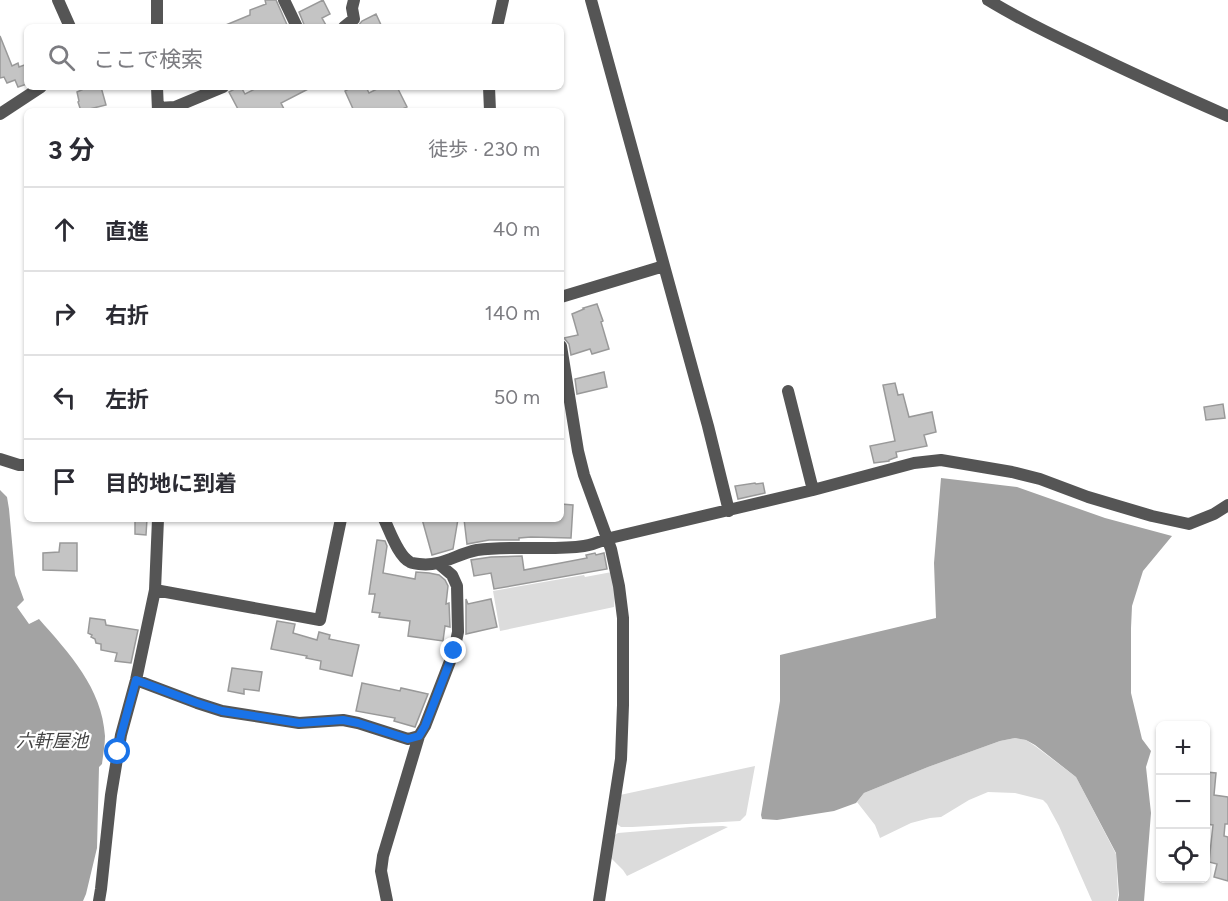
<!DOCTYPE html>
<html lang="ja">
<head>
<meta charset="utf-8">
<style>
  :root { --surface:#fff; --page:#f7f7f7; --text:#2b2b33; --muted:#7c7c81; --line:#e1e1e2 }
  body { margin:0; font-family:Figtree,"Noto Sans JP",sans-serif; background:var(--page); color:var(--text) }
  .controls { position:absolute; right:18px; bottom:18px; display:grid; overflow:hidden; border-radius:9px; box-shadow:0 2px 4px #0004 }
  .controls button { width:54px; height:54px; display:grid; place-items:center; padding:0; border:0; border-bottom:2px solid var(--line); background:var(--surface); color:var(--text); font:30px sans-serif }
  .stop { position:absolute; width:18px; height:18px; margin:-14px; border:4px solid #1a73e8; border-radius:50%; background:#fff }
  .stop.end { background:#1a73e8; border-color:#fff; box-shadow:0 2px 6px #0008 }
  .list { margin:0; padding:0; list-style:none }
  h2 { display:flex; justify-content:space-between; align-items:center; height:78px; margin:0; padding:0 24px; font-size:26px }
  h2 small { font-size:20px; font-weight:400; color:var(--muted) }
  .list li { display:grid; grid-template-columns:39px 1fr auto; gap:18px; align-items:center; box-sizing:border-box; height:84px; padding:0 24px; border-top:2px solid var(--line) }
  .list b { display:block; font-size:22px; white-space:nowrap }
  .list em { font-size:20px; font-style:normal; color:var(--muted) }
  .icon { flex:none; width:33px; height:33px; fill:none; stroke:currentColor; stroke-width:2; stroke-linecap:round; stroke-linejoin:round }
  .map { position:relative; flex:none; width:1228px; height:901px; overflow:hidden }
  .search { position:absolute; background:var(--surface); box-shadow:0 2px 4px #0004; left:24px; top:24px; width:540px; height:66px; display:flex; align-items:center; gap:15px; box-sizing:border-box; padding:0 21px; border-radius:9px; color:var(--muted); font-size:22px }
  .panel { position:absolute; background:var(--surface); box-shadow:0 2px 4px #0004; left:24px; top:108px; width:540px; height:414px; border-radius:9px }
  .map>svg:first-child { display:block }
  .green { fill:#dcdcdc }
  .water { fill:#a3a3a3 }
  .building { fill:#c4c4c4; stroke:#999; stroke-width:1.5 }
  .lines { fill:none; stroke-linecap:round; stroke-linejoin:round }
  .street { stroke:#555; stroke-width:12 }
  .route { stroke:#1a73e8; stroke-width:8 }
  .labels { text-anchor:middle; dominant-baseline:central; stroke-width:4.5; stroke-linejoin:round; paint-order:stroke }
  .water-label { font-size:18px; font-style:italic; fill:#444; stroke:#fff }
</style>
</head>
<body>
<div class="map">
<svg width="1228" height="901" viewBox="0 0 1228 901">
  <rect width="100%" height="100%" fill="#fff"/>
  <path class="green" d="M612,572L615,595L614,607L500,631L493,591L584,575L585,577Z
    M1015,738L1026,740L1035,746L1076,777L1116,854L1118,895L1117,901H1092L1059,826L1047,804L1043,800L1015,793L988,792L969,800L941,817L930,818L911,823L880,838L875,825L857,802L864,793L928,767L1000,741Z
    M755,766L746,815L740,821L632,827H621L617,824L620,795Z
    M723,826L728,827L627,876L623,870L609,856L612,837L618,833L691,827Z"/>
  <path class="water" d="M941,478L1017,487L1105,518L1172,536L1143,571L1132,606L1131,628V693L1142,739L1151,751L1146,767L1151,813L1144,901H1118L1119,895L1116,853L1076,777L1035,745L1026,740L1015,738L1000,741L928,767L864,793L856,803L834,811L777,820L762,819L761,815L780,701V655L936,618L934,563Z
    M0,490L7,497L9,509L15,575L24,600L17,607L29,624L39,619C69,653 102,688 105,736C105,745 103,755 102,764L99,767L97,848L86,894L83,901H0Z"/>
  <path class="building" d="M265,0H276L288,27H221L250,15V10L266,4Z
    M323,0L330,14L322,18L327,27H305L299,12Z
    M376,14L382,27H357L362,21Z
    M0,36L12,66L18,63L19,67L27,64V84L18,87L15,80L7,83L4,77L0,78Z
    M88,87H101L106,105L81,111L78,102L79,101L77,92Z
    M238,87H241L245,94L259,87H312L281,103L285,111H239L229,92Z
    M352,87H366L369,93L381,87H397L407,107L398,111H354L345,91Z
    M597,304L603,321L601,322L609,349L592,354L590,349L571,355L569,344L564,338L578,335L572,314L584,309L583,308Z
    M604,372L607,387L577,394L575,379Z
    M895,383L898,395L903,394L909,417L932,412L936,432L924,435L927,446L896,452L897,457L889,460V461L874,463L870,446L895,441L883,385Z
    M1223,404L1225,418L1206,420L1204,407Z
    M755,483L756,484L763,483L765,493L738,499L735,486Z
    M561,504L573,505L571,538L531,537L519,538V540H489L467,544L464,519H508V520L561,519Z
    M135,519H147L146,535L135,534Z
    M422,519H437L438,521L446,519H458L453,549L432,555Z
    M377,540L385,541L387,546L383,573L415,579L416,572L429,573L439,575L445,580L448,586L446,604L449,603L450,627L445,626L443,641L408,636L410,621L379,617L380,613L372,612L375,594H369Z
    M60,543H77V571L43,570V553L59,552Z
    M595,553L596,555L604,553L607,569L494,589L491,573L474,576L471,560L491,557L522,556L524,570L587,558L586,555Z
    M466,599L468,604L491,599L497,627L466,634Z
    M90,618L105,620L106,625L138,630L131,663L115,661L117,653L101,650V644L96,643L95,639L91,637L92,635L88,633Z
    M277,621L295,624L293,633L317,640L319,632L330,635L329,639L359,645L352,676L320,669L321,661L306,658L307,656L271,649Z
    M232,668L262,672L259,691L244,689V694L228,691Z
    M362,683L400,691L401,688L428,694L415,727L394,721L395,718L356,711Z
    M1206,772L1216,773L1214,795L1228,797V824H1225L1224,836L1228,837V881L1214,877L1217,864L1209,862L1213,825L1206,824Z"/>
  <g class="lines">
    <path class="street" d="M58,0L70,27
      M157,0V27
      M284,0L297,27
      M591,0L708,426L729,511
      M988,0C1019,19 1052,35 1086,51C1133,74 1180,95 1228,116
      M344,27L354,19L352,8L354,0
      M497,27L503,0
      M157,87L158,111
      M489,87L490,111
      M158,108L175,107L223,87
      M0,114L41,87
      M561,297L664,266
      M561,346L578,451L584,475L611,549L619,586L623,618V705L621,759L599,901
      M788,391L813,490
      M0,459L19,465H27
      M384,519C390,531 398,556 410,562C411,563 419,564 419,564C442,567 456,554 477,550C512,545 550,551 584,546C592,545 599,542 606,539L813,490L914,463L941,460L1012,472L1040,479L1088,497L1152,516L1189,524L1214,514L1228,505
      M155,590L320,620L341,519
      M136,680L197,703L222,711L299,723L343,720L358,723L408,739L419,736
      M99,901L101,889L111,795L121,735L136,680L155,590L158,519
      M387,901L381,871L383,856L419,736L425,726L454,651L458,632L457,586L452,575L439,564"/>
  </g>
  <g class="lines">
    <path class="route" d="M118,752L121,735L136,680L197,703L222,711L299,723L343,720L358,723L408,739L419,736L425,726L454,651"/>
  </g>
  <g class="labels">
    <g class="water-label">
      <text x="52" y="741">六軒屋池</text>
    </g>
  </g>
</svg>
<div class="controls">
<button>+</button>
<button>−</button>
<button><svg class="icon" aria-label="locate" viewBox="0 0 24 24"><circle cx="12" cy="12" r="6"/><path d="M12 2v4M12 18v4M2 12h4M18 12h4"/></svg></button>
</div>
<div class="stop" style="left:118px;top:752px"></div>
<div class="stop end" style="left:454px;top:651px"></div>
<div class="search"><svg class="icon" aria-label="search" viewBox="0 0 24 24"><circle cx="10" cy="10" r="6"/><path d="M15 15l6 6"/></svg>ここで検索</div>
<section class="panel">
<h2>3 分<small>徒歩 · 230 m</small></h2>
<ul class="list">
<li><svg class="icon" aria-label="ahead" viewBox="0 0 24 24"><path d="M12 20V5M6 11l6-6 6 6"/></svg><div><b>直進</b></div><em>40 m</em></li>
<li><svg class="icon" aria-label="right" viewBox="0 0 24 24"><path d="M7 20v-9h11M14 6l5 5-5 5"/></svg><div><b>右折</b></div><em>140 m</em></li>
<li><svg class="icon" aria-label="left" viewBox="0 0 24 24"><path d="M17 20v-9H6M10 6l-5 5 5 5"/></svg><div><b>左折</b></div><em>50 m</em></li>
<li><svg class="icon" aria-label="arrive" viewBox="0 0 24 24"><path d="M6 21V4h12l-3 4 3 4H6"/></svg><div><b>目的地に到着</b></div></li>
</ul>
</section>
</div>
</body>
</html>
